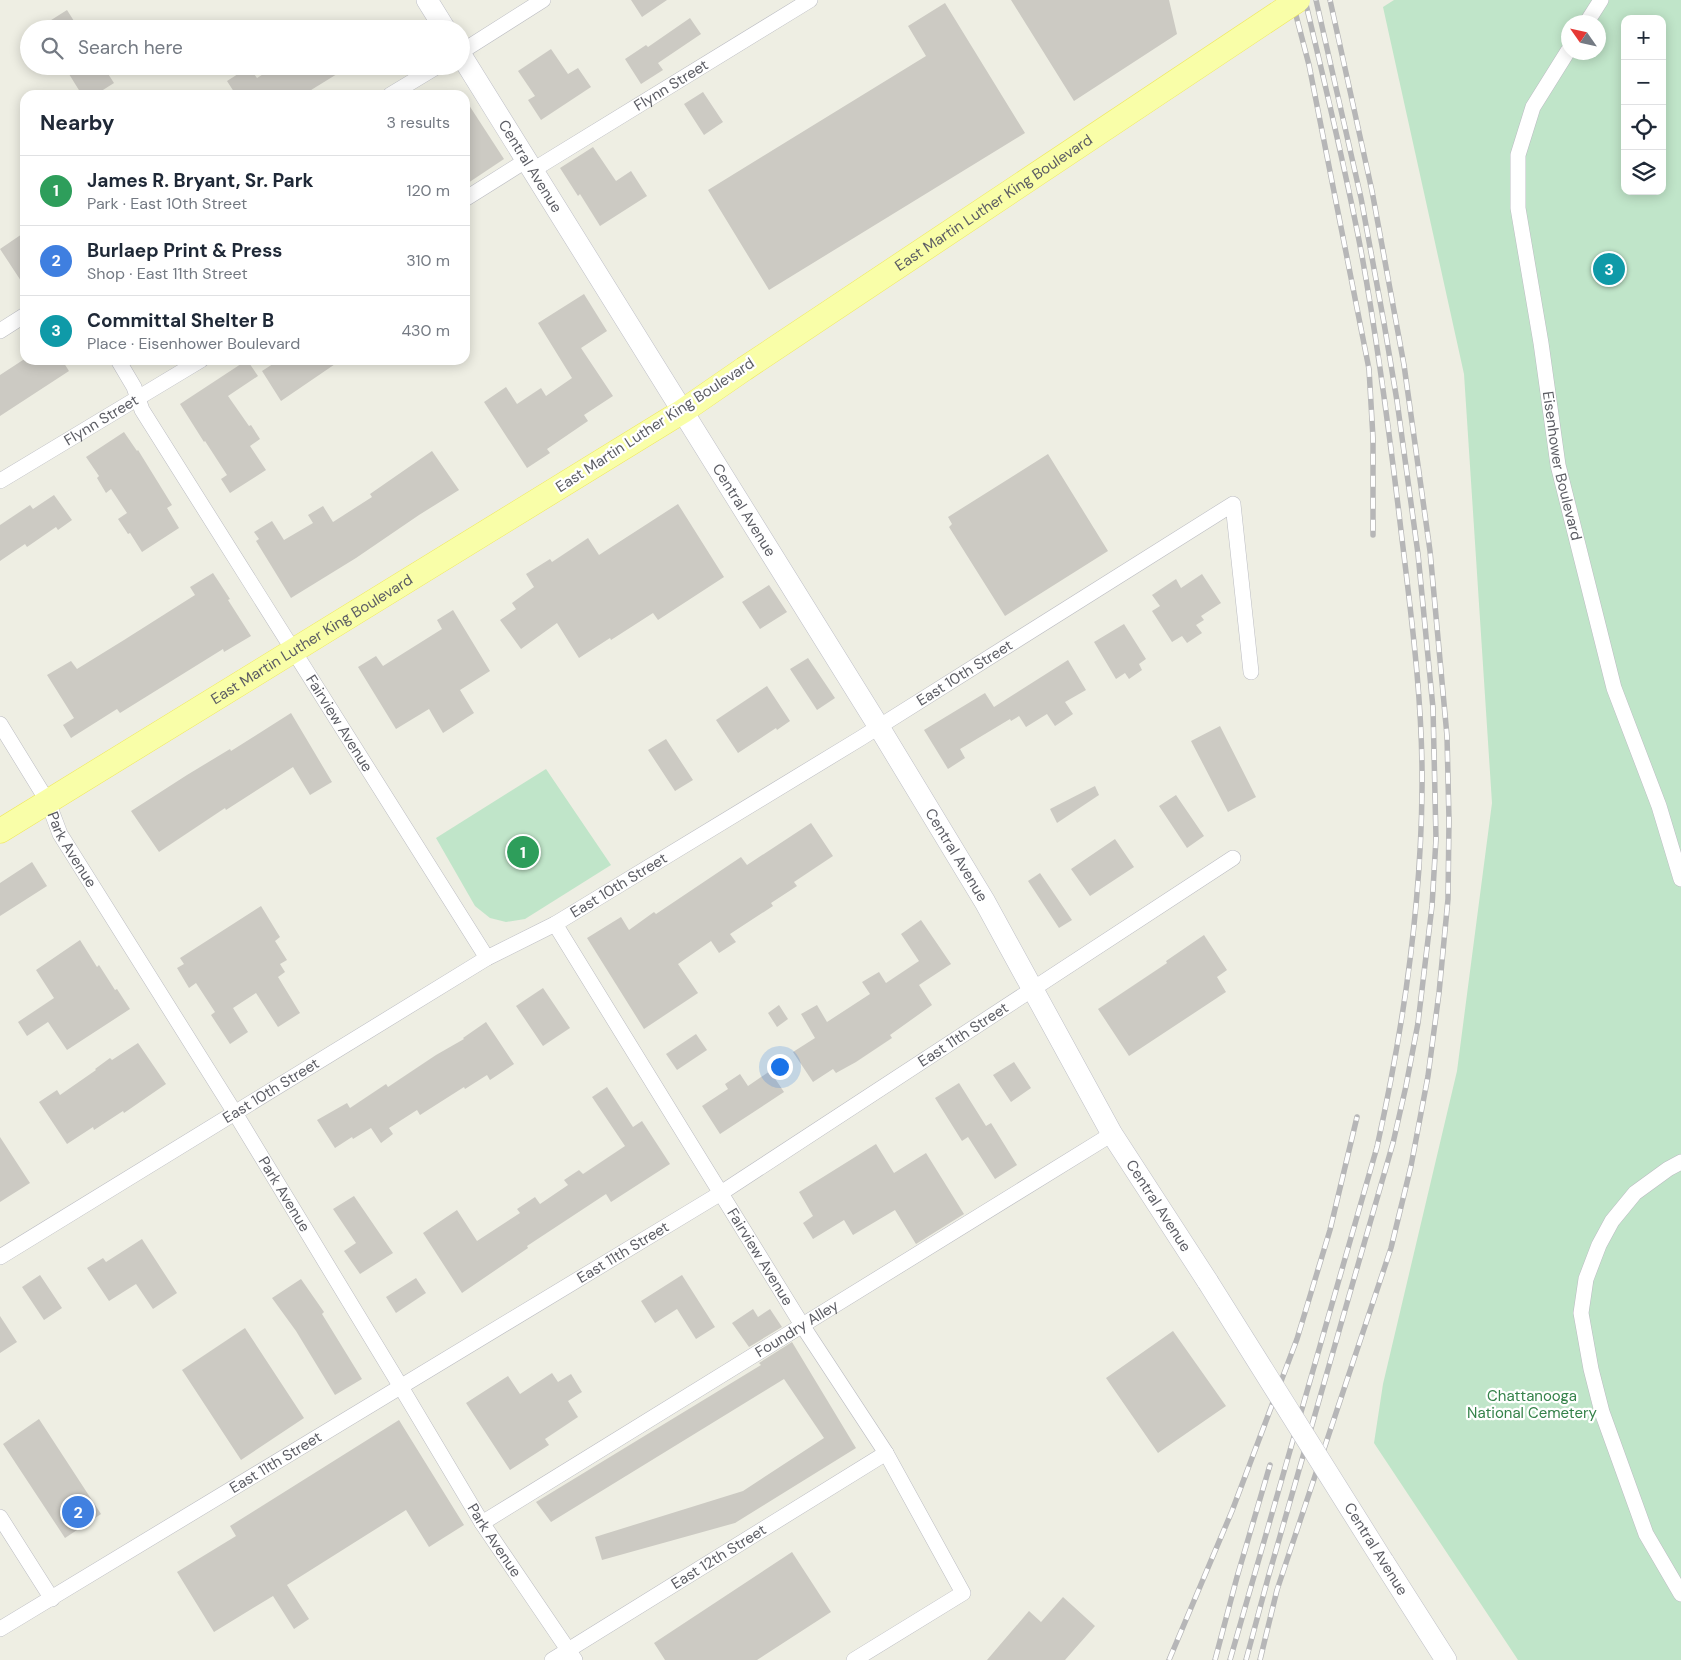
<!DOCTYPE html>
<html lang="en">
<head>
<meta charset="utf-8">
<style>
  :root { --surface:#fff; --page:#f6f6f7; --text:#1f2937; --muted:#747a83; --line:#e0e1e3; --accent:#e76830 }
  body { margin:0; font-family:"DM Sans",sans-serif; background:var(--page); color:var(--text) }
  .controls { position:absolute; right:15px; top:15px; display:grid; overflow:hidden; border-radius:10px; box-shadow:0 2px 12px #0003 }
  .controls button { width:45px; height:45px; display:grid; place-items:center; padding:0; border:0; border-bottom:1px solid var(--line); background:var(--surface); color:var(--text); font:25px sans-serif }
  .compass { position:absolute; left:1561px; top:15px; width:45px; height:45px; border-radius:50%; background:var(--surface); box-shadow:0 2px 12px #0003; rotate:304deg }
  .you { position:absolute; left:779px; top:1066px; width:18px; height:18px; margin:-12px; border:4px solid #fff; border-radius:50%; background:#1a73e8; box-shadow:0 0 0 8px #1a73e833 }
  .badge { display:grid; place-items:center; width:32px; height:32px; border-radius:50%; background:var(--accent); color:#fff; font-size:16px; font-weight:700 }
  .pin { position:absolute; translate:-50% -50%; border:2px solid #fff; box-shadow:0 1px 5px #0006 }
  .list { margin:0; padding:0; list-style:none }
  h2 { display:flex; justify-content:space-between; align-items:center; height:65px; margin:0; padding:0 20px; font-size:21px }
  h2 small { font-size:16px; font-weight:400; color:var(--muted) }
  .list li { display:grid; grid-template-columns:32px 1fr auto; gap:15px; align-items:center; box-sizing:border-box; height:70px; padding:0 20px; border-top:1px solid var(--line) }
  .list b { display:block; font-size:19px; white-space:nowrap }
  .list p { margin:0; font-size:16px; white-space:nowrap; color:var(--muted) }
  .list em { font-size:16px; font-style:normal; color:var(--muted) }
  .icon { flex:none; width:28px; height:28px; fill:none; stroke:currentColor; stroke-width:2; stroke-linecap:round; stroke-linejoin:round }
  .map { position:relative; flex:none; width:1681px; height:1660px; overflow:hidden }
  .search { position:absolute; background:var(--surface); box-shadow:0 2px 12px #0003; left:20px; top:20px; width:450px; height:55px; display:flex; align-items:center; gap:12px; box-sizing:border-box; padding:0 18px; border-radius:28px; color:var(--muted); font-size:19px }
  .panel { position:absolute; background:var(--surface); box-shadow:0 2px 12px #0003; left:20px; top:90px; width:450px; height:275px; border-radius:15px }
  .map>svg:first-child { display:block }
  .green { fill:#c0e5c9; fill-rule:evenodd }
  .building { fill:#cccac3 }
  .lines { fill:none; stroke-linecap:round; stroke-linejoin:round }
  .street-casing { stroke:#bbbcc2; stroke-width:16 }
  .secondary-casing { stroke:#bebfc7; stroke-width:22 }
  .primary-casing { stroke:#f0e85b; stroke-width:25 }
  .street { stroke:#fff; stroke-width:15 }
  .secondary { stroke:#fff; stroke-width:21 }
  .primary { stroke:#f9fea8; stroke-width:24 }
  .rail-casing { stroke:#b6b6b7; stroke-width:5.5 }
  .rail { stroke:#fff; stroke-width:4; stroke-dasharray:11; stroke-linecap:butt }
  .secondary-bridge-casing { stroke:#bebfc7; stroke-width:22; stroke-linecap:butt }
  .primary-bridge-casing { stroke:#f0e85b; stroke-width:25; stroke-linecap:butt }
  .secondary-bridge { stroke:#fff; stroke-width:21 }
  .primary-bridge { stroke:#f9fea8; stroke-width:24 }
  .labels { text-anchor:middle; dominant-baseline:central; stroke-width:4.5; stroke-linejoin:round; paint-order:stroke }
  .street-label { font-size:15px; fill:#5c5d64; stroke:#fff }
  .park-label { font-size:15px; fill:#35824a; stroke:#fff }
</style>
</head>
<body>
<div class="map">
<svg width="1681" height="1660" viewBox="0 0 1681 1660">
  <rect width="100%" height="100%" fill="#eeeee3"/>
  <path class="green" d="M1394,0H1681V1660H1518L1374,1443L1383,1384L1457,1071L1492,803L1464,374L1383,7ZM1625,19H1662V191H1625ZM1568,22H1598V52H1568Z
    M546,769L611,865L525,919L506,922L490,918L475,906L436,838Z"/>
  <path class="building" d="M631,0H667L642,17Z
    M1011,0H1169L1177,34L1074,101Z
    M945,3L1025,133L769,290L708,190L926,56L908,26Z
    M67,10L79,29H37Z
    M690,18L701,34L658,63L663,70L641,84L625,59L646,45L648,47Z
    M551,49L568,74L578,68L591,87L541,120L528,100L535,96L518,71Z
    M64,66H103L114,83L95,95H82Z
    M276,66H350L303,95H236L227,81L249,67L257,78Z
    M703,92L723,122L704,135L684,104Z
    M465,99L504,159L465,185Z
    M593,147L616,181L631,171L647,196L600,226L580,194L578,196L560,168Z
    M25,232V287L0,249Z
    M1603,254L1619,256L1615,285L1599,282Z
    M584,294L607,331L581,348L613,396L584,415L588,421L547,449L550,453L527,468L484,402L506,387L517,404L541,388L546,396L572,378L538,323Z
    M23,360H62L69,371L0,416V375Z
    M247,360L258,376L228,396L249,426L251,425L260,439L250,446L266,470L230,493L221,479L227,475L205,441L204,442L180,404Z
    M279,360H341L281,401L262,371Z
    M124,432L137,451L138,450L172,505L167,508L179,528L142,552L130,533L128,534L118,519L127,513L111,489L106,493L97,478L99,476L86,457Z
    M432,451L459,490L419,515L356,558L291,598L256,541L259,539L254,532L272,521L284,540L313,523L308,515L323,506L333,522L372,497L370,494Z
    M1048,454L1108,551L1005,616L949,527L952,524L948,517Z
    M54,495L72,520L58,530L56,527L27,547L25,544L0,561V525L30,505L33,509Z
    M678,504L724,577L658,620L653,613L611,640L610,638L579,658L557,623L521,649L500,620L516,609L512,603L534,587L526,574L550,559L552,562L588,538L599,555Z
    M213,573L230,599L228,600L251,636L224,652L223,649L120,713L117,709L71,738L63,725L74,718L47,675L71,661L77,669L124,640L195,595L190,587Z
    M1202,574L1221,603L1201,616L1204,620L1196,625L1202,633L1187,643L1182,636L1172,642L1152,611L1160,606L1152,595L1176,579L1181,588Z
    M769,585L787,612L760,629L742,602Z
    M453,610L490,671L460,690L474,713L443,733L429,709L396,729L358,667L376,656L383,666L442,629L437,620Z
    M1124,624L1146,659L1139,664L1142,670L1129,679L1125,673L1116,679L1094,642Z
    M808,658L835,698L817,710L790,669Z
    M1068,660L1086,690L1065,702L1073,714L1055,726L1047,714L1026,727L1019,716L1011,721L1010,719L960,749L965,758L948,769L924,730L985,693L994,707Z
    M767,686L790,721L777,730L776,728L738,753L716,720Z
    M291,713L332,782L310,795L293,767L226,810L225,808L159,852L131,811L187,775L230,749L231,751Z
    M1220,726L1256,797L1228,812L1191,741Z
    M666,739L693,780L675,791L648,750Z
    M1095,786L1099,795L1057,823L1050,809Z
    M1176,795L1204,836L1187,848L1159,806Z
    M811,823L833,856L794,882L797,886L771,903L773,906L730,934L736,942L719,953L711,941L678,964L698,993L644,1029L587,938L621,917L629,930L654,912L656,914L741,857L747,865Z
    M1115,839L1134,867L1090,896L1071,869Z
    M32,862L47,886L0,916V883Z
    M1040,873L1072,920L1059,928L1028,881Z
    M261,906L280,937L275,941L287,960L280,964L285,972L278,977L300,1013L278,1027L256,993L233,1008L248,1032L230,1044L211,1015L215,1012L196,983L189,988L177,968L184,964L180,958Z
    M921,920L951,964L919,985L932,1005L890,1035L892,1038L856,1062L836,1073L833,1069L813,1082L793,1052L815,1038L801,1014L817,1005L827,1022L870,994L862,982L879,972L886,983L919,961L901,934Z
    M1204,935L1227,970L1217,977L1226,992L1129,1056L1098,1009L1167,963L1166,961Z
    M80,940L97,967L99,965L115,990L117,989L130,1009L67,1050L48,1022L27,1036L18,1022L54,998L36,970Z
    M543,988L570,1028L543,1046L516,1006Z
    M779,1005L788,1019L777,1027L768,1013Z
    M486,1022L514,1064L490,1080L487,1075L465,1089L464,1087L420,1115L417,1110L389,1128L393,1134L381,1143L371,1128L353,1139L352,1137L335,1148L317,1120L347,1103L350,1108L386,1084L388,1087L436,1055L464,1039L463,1038Z
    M696,1034L707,1050L677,1070L666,1054Z
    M138,1043L166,1084L124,1113L123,1111L94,1130L93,1127L67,1144L39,1102L57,1090L60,1095L96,1070L95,1069L110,1058L112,1060Z
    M1014,1062L1031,1088L1011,1102L993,1075Z
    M770,1071L784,1092L720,1134L702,1106L728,1089L725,1084L740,1074L748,1086Z
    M959,1083L986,1126L991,1123L1017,1165L995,1179L968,1137L962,1141L935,1098Z
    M607,1087L633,1127L642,1121L670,1164L611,1202L606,1194L527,1246L528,1248L462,1293L423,1233L457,1210L477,1241L520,1213L517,1209L535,1197L540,1204L568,1185L564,1180L579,1170L583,1174L625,1146L592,1097Z
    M0,1137L30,1183L0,1202Z
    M876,1144L894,1173L926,1153L964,1214L916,1244L895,1210L853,1235L844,1220L813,1239L803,1223L813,1216L799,1192Z
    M354,1196L393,1253L360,1274L344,1251L356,1243L333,1209Z
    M142,1239L177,1293L153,1309L136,1284L109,1301L87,1268L103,1258L106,1262Z
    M40,1275L62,1308L44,1320L22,1287Z
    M682,1275L715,1327L696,1339L677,1309L655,1323L641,1301Z
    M416,1278L426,1293L396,1313L386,1297Z
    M301,1279L324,1312L322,1314L362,1379L335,1395L296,1331L272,1298Z
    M753,1309L758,1317L770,1309L782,1327L749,1347L732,1323Z
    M0,1316L17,1342L0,1353Z
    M245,1328L304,1418L241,1460L182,1370Z
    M1173,1331L1226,1406L1158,1453L1106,1378Z
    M792,1342L856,1448L735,1523L602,1560L595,1537L743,1491L824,1438L784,1379L551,1522L536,1502L761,1365L759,1363Z
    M552,1373L558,1382L571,1374L582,1392L568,1401L578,1417L545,1439L549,1445L510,1470L466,1403L508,1376L520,1394Z
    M39,1419L101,1514L65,1538L3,1444Z
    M399,1420L464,1525L429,1547L406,1510L287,1585L309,1619L294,1629L273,1596L214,1632L177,1572L236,1536L230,1526Z
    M792,1552L831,1612L757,1660H665L654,1643Z
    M1063,1597L1095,1626L1065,1660H987L1029,1611L1041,1622Z"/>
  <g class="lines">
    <defs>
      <g id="street">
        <path d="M1587,22L1601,0"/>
        <path id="s1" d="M1568,51L1533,107L1518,155V208L1541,343L1558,465L1614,688L1659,806L1681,879"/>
        <path d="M461,52L543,0"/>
        <path d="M390,95L438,66"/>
        <path id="s2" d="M533,170L810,0"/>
        <path d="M465,199L527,160"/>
        <path d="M0,331L25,315"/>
        <path id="s3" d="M118,360L134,387L142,410L487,958"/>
        <path id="s4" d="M0,481L201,360"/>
        <path id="s5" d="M0,724L48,802L60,834L235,1113L392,1372L482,1523L575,1660"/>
        <path id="s6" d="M555,924L802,1325L886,1453L963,1593L854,1660"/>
        <path d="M1681,1162L1668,1169L1635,1193L1612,1221L1599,1245L1586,1279L1581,1313L1591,1369L1602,1412L1646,1534L1681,1594"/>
        <path id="s7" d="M0,1257L487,958L555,924L861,738L1233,504L1251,672"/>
        <path d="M0,1517L52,1599"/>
        <path id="s8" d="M482,1523L1112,1134"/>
        <path id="s9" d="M0,1629L721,1193L1233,858"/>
        <path id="s10" d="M552,1660L886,1453"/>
      </g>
      <g id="secondary">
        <path d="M427,0L445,29"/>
        <path id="s11" d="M461,55L879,727L985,902L1112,1134L1208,1282"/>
        <path d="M1383,1561L1446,1660"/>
      </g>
      <g id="primary">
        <path id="s12" d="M0,831L683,411L744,369"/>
      </g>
    </defs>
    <use href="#street" class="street-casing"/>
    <use href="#secondary" class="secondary-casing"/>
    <use href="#primary" class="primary-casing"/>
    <use href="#street" class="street"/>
    <use href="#secondary" class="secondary"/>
    <use href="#primary" class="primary"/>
    <defs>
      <path id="rail" d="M1292,0L1309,65L1369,369L1373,438V535
        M1169,1660L1232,1511L1297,1339L1330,1230L1357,1117
        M1215,1660L1237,1577L1270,1465
        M1230,1660L1377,1147C1403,1030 1421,910 1422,789C1423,705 1412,622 1402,539C1391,445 1379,350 1362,256C1346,170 1325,85 1305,0
        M1246,1660L1268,1578L1393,1143L1406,1086L1418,1023L1432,906L1436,839L1433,708L1418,554L1397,401L1384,323L1361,198L1316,0
        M1260,1660L1277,1590L1391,1248L1411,1166L1428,1076L1439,993L1448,899L1449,820L1447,736L1430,551L1404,365L1372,191L1330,0"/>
    </defs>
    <use href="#rail" class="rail-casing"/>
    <use href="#rail" class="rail"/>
    <defs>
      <path id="secondary-bridge" d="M1208,1282L1383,1561"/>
      <g id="primary-bridge">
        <path id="s13" d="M744,369L1298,0"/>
      </g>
    </defs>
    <use href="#secondary-bridge" class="secondary-bridge-casing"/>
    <use href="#primary-bridge" class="primary-bridge-casing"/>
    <use href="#secondary-bridge" class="secondary-bridge"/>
    <use href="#primary-bridge" class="primary-bridge"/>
  </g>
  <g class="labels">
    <g class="street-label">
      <text stroke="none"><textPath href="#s2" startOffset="162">Flynn Street</textPath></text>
      <text stroke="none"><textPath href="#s11" startOffset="131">Central Avenue</textPath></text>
      <text stroke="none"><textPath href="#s13" startOffset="300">East Martin Luther King Boulevard</textPath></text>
      <text stroke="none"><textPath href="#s4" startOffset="118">Flynn Street</textPath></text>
      <text transform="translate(655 425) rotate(-33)">East Martin Luther King Boulevard</text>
      <text stroke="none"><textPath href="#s1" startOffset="431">Eisenhower Boulevard</textPath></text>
      <text stroke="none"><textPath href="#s11" startOffset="536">Central Avenue</textPath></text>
      <text stroke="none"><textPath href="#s12" startOffset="366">East Martin Luther King Boulevard</textPath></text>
      <text stroke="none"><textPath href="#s7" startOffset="1128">East 10th Street</textPath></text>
      <text stroke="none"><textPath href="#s3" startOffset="426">Fairview Avenue</textPath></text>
      <text stroke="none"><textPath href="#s5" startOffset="145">Park Avenue</textPath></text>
      <text stroke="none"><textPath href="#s11" startOffset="941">Central Avenue</textPath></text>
      <text stroke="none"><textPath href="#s7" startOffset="722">East 10th Street</textPath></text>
      <text stroke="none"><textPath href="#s9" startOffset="1132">East 11th Street</textPath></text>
      <text stroke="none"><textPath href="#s7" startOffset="318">East 10th Street</textPath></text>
      <text stroke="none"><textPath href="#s5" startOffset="550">Park Avenue</textPath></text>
      <text stroke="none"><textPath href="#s11" startOffset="1346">Central Avenue</textPath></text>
      <text stroke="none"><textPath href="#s9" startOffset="728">East 11th Street</textPath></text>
      <text stroke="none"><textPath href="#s6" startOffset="391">Fairview Avenue</textPath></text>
      <text stroke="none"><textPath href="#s8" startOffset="370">Foundry Alley</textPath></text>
      <text stroke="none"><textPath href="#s9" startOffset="322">East 11th Street</textPath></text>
      <text stroke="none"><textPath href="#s5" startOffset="955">Park Avenue</textPath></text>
      <text transform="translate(1376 1549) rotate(58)">Central Avenue</text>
      <text stroke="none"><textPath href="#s10" startOffset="196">East 12th Street</textPath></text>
    </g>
    <g class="park-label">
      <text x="1532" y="1396">Chattanooga<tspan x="1532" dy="17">National Cemetery</tspan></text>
    </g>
  </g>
</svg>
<div class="controls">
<button>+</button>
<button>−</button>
<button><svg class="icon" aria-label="locate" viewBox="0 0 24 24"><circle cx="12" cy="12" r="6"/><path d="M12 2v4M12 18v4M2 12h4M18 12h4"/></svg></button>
<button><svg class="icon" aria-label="layers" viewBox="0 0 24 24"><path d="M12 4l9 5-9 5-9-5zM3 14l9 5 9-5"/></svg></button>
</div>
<svg class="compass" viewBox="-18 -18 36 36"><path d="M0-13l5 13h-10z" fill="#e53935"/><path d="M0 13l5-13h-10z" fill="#747a83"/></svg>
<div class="you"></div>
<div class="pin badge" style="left:523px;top:852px;background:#2e9e5b">1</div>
<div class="pin badge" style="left:78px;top:1512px;background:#3f7fe0">2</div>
<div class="pin badge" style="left:1609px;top:269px;background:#0f9aa8">3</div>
<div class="search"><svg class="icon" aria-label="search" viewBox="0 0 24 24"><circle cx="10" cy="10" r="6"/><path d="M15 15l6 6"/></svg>Search here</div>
<section class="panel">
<h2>Nearby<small>3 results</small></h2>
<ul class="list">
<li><span class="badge" style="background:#2e9e5b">1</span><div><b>James R. Bryant, Sr. Park</b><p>Park · East 10th Street</p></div><em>120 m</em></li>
<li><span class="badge" style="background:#3f7fe0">2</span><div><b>Burlaep Print &amp; Press</b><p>Shop · East 11th Street</p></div><em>310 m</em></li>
<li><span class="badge" style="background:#0f9aa8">3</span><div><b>Committal Shelter B</b><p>Place · Eisenhower Boulevard</p></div><em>430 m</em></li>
</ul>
</section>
</div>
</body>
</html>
